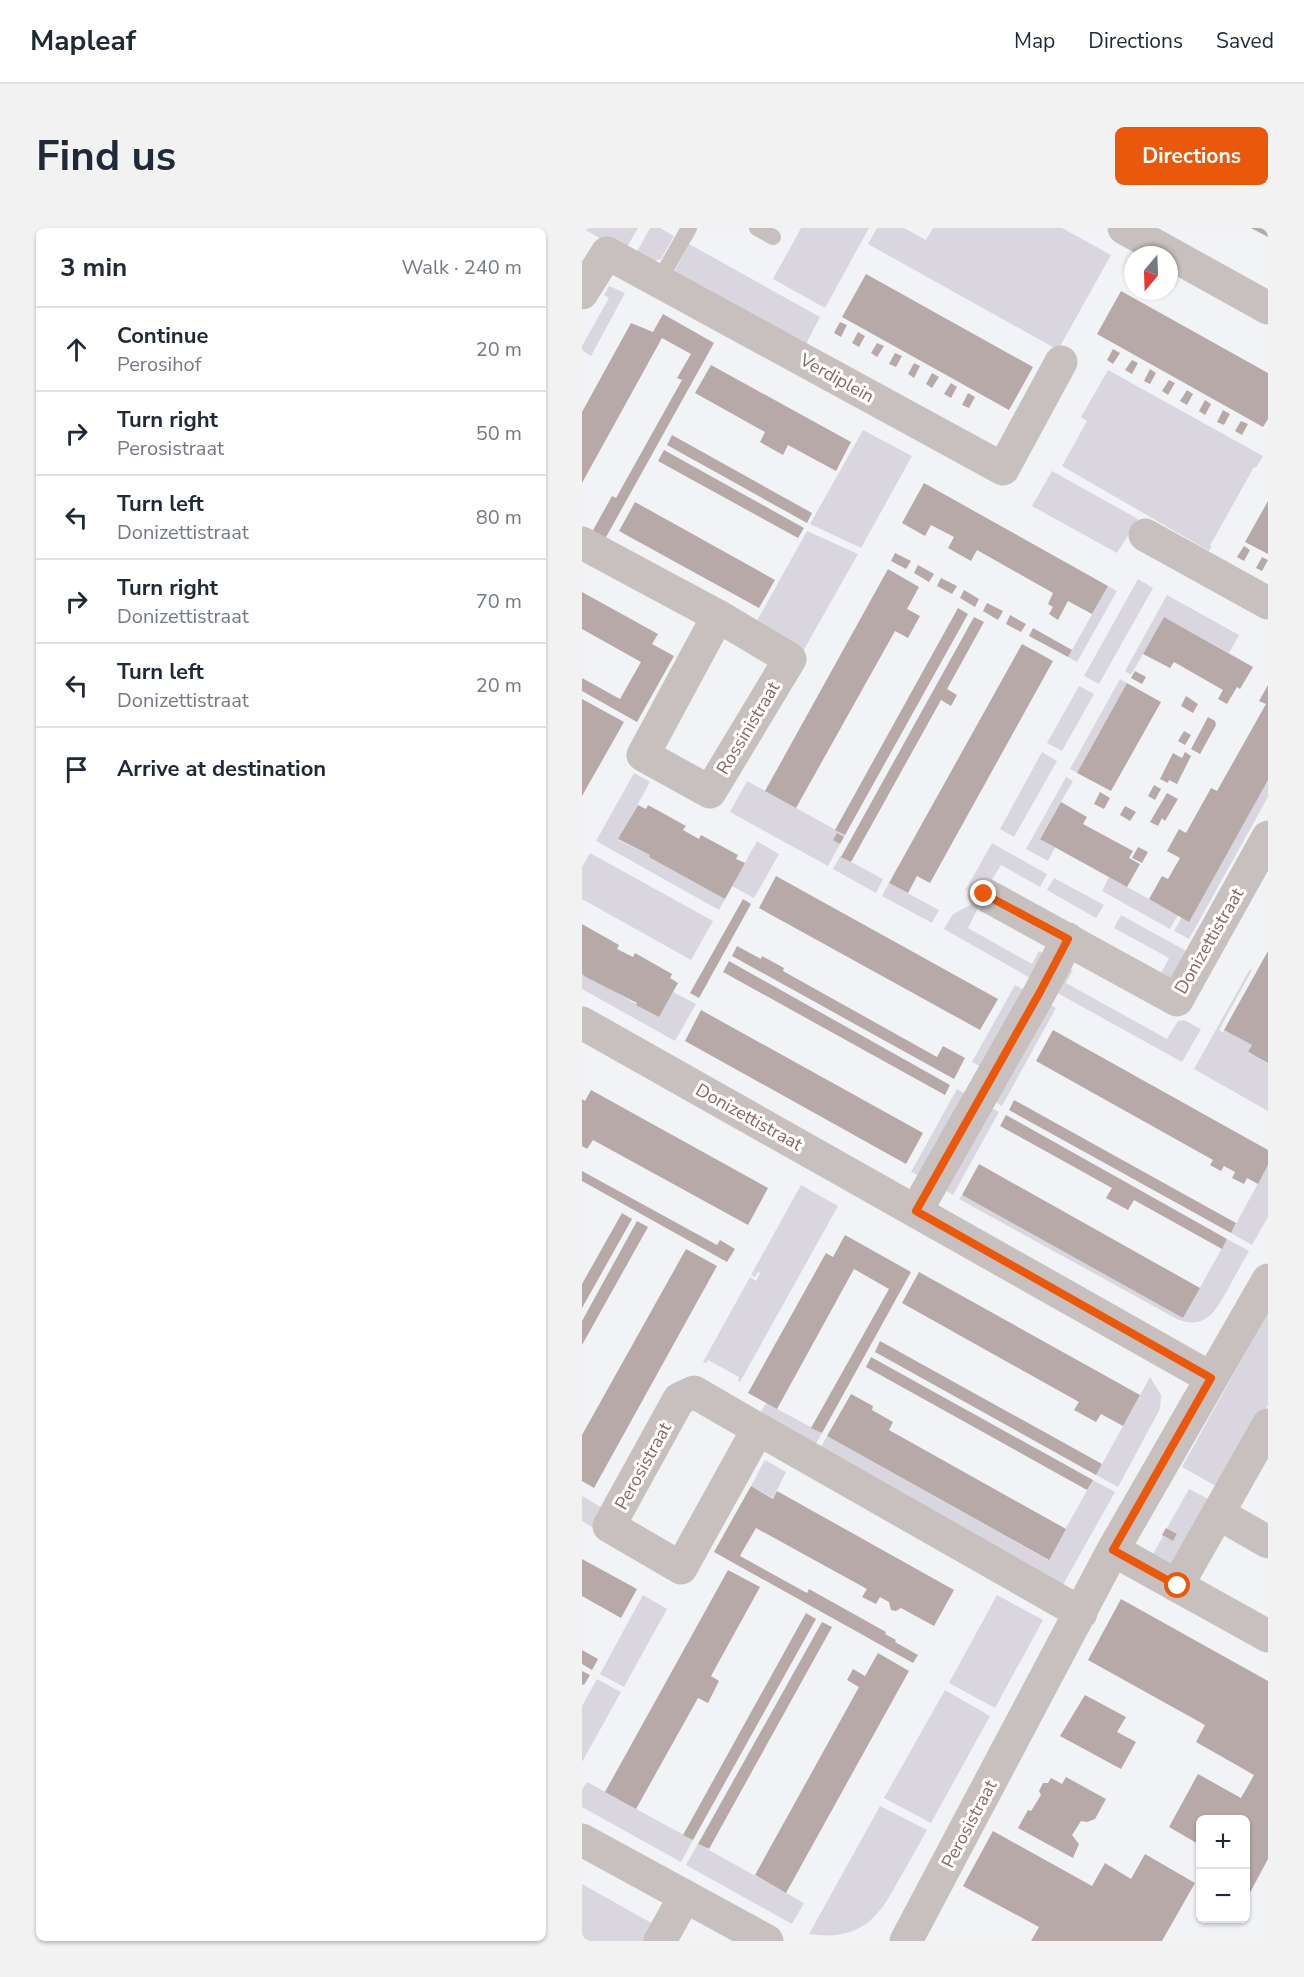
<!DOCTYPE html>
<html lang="en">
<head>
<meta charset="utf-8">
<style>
  :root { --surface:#fff; --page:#f2f2f3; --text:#1f2937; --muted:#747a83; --line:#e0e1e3; --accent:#ea580c }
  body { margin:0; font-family:"Nunito Sans",sans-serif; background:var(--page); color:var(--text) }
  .controls { position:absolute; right:18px; bottom:18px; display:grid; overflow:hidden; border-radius:9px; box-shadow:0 2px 4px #0004 }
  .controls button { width:54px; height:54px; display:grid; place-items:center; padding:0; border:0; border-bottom:2px solid var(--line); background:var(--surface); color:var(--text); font:30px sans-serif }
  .compass { position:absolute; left:542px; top:18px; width:54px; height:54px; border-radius:50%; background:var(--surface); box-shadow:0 2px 4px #0004; rotate:199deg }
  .stop { position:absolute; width:18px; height:18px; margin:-14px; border:4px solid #ea580c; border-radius:50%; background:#fff }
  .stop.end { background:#ea580c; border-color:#fff; box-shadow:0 2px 6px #0008 }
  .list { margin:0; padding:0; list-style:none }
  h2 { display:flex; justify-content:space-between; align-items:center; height:78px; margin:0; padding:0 24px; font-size:26px }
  h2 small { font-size:20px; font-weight:400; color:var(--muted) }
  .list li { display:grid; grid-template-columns:39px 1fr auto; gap:18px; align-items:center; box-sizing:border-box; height:84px; padding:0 24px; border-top:2px solid var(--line) }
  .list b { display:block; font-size:22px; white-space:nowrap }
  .list p { margin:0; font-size:20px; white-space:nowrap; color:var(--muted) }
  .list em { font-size:20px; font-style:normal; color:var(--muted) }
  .icon { flex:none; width:33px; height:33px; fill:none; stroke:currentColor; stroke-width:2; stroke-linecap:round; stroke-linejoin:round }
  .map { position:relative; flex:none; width:686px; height:1713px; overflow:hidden; border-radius:9px }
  header { display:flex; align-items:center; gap:36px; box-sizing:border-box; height:84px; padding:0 30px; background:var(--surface); border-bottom:2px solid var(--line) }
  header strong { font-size:28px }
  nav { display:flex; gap:33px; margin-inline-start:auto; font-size:21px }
  .intro { display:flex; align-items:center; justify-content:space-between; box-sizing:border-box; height:144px; padding:0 36px }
  h1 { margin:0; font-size:42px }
  .button { padding:15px 27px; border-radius:9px; background:var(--accent); color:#fff; font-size:21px; font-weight:700 }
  main { display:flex; gap:36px; padding:0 36px }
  aside { flex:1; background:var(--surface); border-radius:9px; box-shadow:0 2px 4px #0004 }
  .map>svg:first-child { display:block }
  .green { fill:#d9d6e0 }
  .building { fill:#b6a9a8 }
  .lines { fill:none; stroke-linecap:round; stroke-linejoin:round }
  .service { stroke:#c7c0be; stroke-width:16 }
  .minor { stroke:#c7c0be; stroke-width:33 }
  .route { stroke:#ea580c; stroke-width:8 }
  .labels { text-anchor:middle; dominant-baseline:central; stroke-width:6; stroke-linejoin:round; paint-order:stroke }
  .street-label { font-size:18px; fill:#856964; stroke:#fff }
</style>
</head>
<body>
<header>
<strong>Mapleaf</strong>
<nav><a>Map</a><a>Directions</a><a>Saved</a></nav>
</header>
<div class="intro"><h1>Find us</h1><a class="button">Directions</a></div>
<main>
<aside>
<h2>3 min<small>Walk · 240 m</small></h2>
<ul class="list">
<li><svg class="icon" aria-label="ahead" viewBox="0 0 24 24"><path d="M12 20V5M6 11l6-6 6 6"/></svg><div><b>Continue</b><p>Perosihof</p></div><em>20 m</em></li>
<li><svg class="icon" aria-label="right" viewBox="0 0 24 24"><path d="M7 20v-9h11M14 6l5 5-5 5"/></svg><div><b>Turn right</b><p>Perosistraat</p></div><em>50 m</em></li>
<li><svg class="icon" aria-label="left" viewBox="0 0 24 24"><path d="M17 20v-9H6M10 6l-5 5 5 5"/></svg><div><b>Turn left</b><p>Donizettistraat</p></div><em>80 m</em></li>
<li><svg class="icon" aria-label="right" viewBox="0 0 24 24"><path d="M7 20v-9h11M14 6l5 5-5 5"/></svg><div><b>Turn right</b><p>Donizettistraat</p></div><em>70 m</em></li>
<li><svg class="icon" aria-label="left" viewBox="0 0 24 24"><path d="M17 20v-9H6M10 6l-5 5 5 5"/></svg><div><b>Turn left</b><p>Donizettistraat</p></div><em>20 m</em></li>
<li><svg class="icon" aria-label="arrive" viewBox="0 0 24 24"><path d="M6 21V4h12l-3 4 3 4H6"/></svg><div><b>Arrive at destination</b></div></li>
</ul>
</aside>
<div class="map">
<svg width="686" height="1713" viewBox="0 0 686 1713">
  <rect width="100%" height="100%" fill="#f2f3f6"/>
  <path class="green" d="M0,0H56L42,24Z
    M68,0H78L92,8L79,31L67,34L52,29Z
    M219,0H287L243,80L191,51Z
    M295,0H322L344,12L351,0H480L529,27L476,122L286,16Z
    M107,16L238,89L222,120L89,50Z
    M27,58L43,65L9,128L0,122V118L27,70L22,67Z
    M526,142L681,228L674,240L672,239L630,314L628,317L630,318L627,323L480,238L505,193L499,189Z
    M281,202L330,228L279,320L228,296Z
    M470,243L556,291L535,325L450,278Z
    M225,303L276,326L220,425L172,398Z
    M556,351L571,360L517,456L502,448Z
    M526,358L535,363L495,434L486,429Z
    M585,367L657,407L647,425L582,389L549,447L543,443Z
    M538,451L545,455L495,545L488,541Z
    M497,458L512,466L480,523L465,515Z
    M460,524L475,533L432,609L418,601Z
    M52,545L68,554L36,612L68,627L143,671L137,682L14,613Z
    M484,549L491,553L458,610L473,619L466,633L444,621Z
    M686,552V569L607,711L592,703L600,689L631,649Z
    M165,553L263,607L246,638L148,584Z
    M175,613L197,626L172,670L150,658Z
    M410,615L465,646L458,659L419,637L409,653H404L383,663Z
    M8,625L131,693L109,732L0,671V639Z
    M258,628L301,651L294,665L251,641Z
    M527,649L596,687L588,701L520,663Z
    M472,650L522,677L514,690L465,662Z
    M307,655L357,682L350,695L300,668Z
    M392,675L395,682L386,700L450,736L457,723L464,727L450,751L362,701L371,686Z
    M539,687L608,725L591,751L578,747L587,730L532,700Z
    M483,738L491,742L484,755L585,811L596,793L602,792L619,801L600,834L470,762Z
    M668,741L670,742L637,802L641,805L642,802L670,817L666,825L686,835V883L612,841Z
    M0,745L77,789L91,764L114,776L93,813L0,761Z
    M433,757L444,763L401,840L390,834Z
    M464,774L474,780L420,878L410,872Z
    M375,861L386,867L340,949L329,944Z
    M406,878L417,884L371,967L360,960Z
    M686,937V989L670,1017L649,1005Z
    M219,957L256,978L158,1154L156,1153L157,1149L126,1132L124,1135L121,1134L168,1049L174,1053L178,1045L176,1044L173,1049L169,1047Z
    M380,967L601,1090L645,1011L667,1023C660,1035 653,1048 646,1061C634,1082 624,1103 595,1091L377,971Z
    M686,1084V1177L639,1261L600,1239Z
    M568,1149L579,1167L578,1181L536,1259L514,1247Z
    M184,1175L240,1205L230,1223L174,1192Z
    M245,1208L466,1332L511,1252L533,1264L478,1362L235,1226Z
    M183,1232L204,1244L191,1270L169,1258Z
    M607,1261L634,1275L595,1337L569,1330L581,1308L591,1313L595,1307L585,1300Z
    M0,1268L24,1282L13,1301L0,1293Z
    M61,1367L85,1381L42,1459L18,1446Z
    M415,1367L461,1392L413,1480L367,1455Z
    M15,1451L39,1464L0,1534V1478Z
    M363,1462L408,1488L349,1595L302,1570Z
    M5,1554L111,1612L99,1634L0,1579V1562Z
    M298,1578L345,1602C335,1620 325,1638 315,1655C295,1693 276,1713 227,1706Z
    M116,1616L222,1675L210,1696L104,1637Z
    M0,1656L73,1697L64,1713H0Z"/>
  <path class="building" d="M669,0H686V9Z
    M284,46L451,139L427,182L260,89Z
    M539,63L686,145V191L681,199L515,106Z
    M81,86L132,115L23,311L10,304L30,268L34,270L100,152L95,150L109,126L80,110L0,255V184L49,95L71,104Z
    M258,94L265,97L259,109L252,105Z
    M276,104L283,108L277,119L270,115Z
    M295,115L302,118L295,129L289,125Z
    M531,121L538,125L531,136L525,132Z
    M313,125L320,128L314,139L307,136Z
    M550,132L556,135L550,146L543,142Z
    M332,135L338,138L332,150L326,146Z
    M129,137L269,214L254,243L206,217L201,227L178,214L183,204L113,165Z
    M568,141L574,145L568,156L562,153Z
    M350,145L357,149L350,160L344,156Z
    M587,152L593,155L586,167L580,163Z
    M369,155L375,159L369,170L362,166Z
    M605,162L611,166L605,177L598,173Z
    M386,165L393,169L387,180L380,177Z
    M623,172L629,176L623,187L617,183Z
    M641,182L648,186L642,197L635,194Z
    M659,193L666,196L660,207L653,203Z
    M90,207L230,285L225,295L85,217Z
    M82,222L222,300L216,310L76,233Z
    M342,255L526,358L510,386L486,373L476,392L467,386L471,379L466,376L471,365L395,322L389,333L366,320L372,309L349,297L343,308L320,295Z
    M686,273V326L663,314Z
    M53,274L193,352L177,380L37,303Z
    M662,318L668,322L662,333L655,329Z
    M313,325L329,333L324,341L309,333Z
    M680,329L686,332L680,343L674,340Z
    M336,337L352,346L347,354L332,345Z
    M306,341L337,359L325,381L338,388L326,410L313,403L214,580L183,563Z
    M359,350L375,358L370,366L355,358Z
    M382,362L397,371L393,379L378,370Z
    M0,364L76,406L70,416L92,428L55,494L0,463V450L38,471L59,434L0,401Z
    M405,375L421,383L416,392L401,383Z
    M376,380L386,386L263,607L253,602Z
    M428,387L444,396L439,404L424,396Z
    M392,389L402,394L365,461L375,467L369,478L359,472L269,634L259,629Z
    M582,389L671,439L658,461L655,459L645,476L636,471L641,462L592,434L588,440L561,426Z
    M451,400L490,422L486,429L447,408Z
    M440,416L471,433L348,655L335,648L326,665L307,655Z
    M553,443L564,449L560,456L549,450Z
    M545,455L579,474L529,563L495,545Z
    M686,457V552L607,694L567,671L580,648L586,651L598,630L585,623L597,601L604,605L629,560L635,563L684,476L677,473Z
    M604,468L616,476L611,485L599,478Z
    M0,471L42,494L0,568Z
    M626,489L633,493L634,497L618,526L609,521Z
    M602,503L609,507L603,517L596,513Z
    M603,524L609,528L595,556L587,552L586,555L578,551L591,525L600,530Z
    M572,557L579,561L573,572L566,568Z
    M518,564L528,570L522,581L512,576Z
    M585,565L596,571L583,593L580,590L576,598L568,594Z
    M479,574L505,589L501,596L551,623L547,630L558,636L545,659L458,611Z
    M56,577L64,581L66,577L104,598L101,602L117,611L119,607L156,627L154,631L163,635L143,671L67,629L68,627L36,611Z
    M543,578L554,584L548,593L538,587Z
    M255,605L262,609L258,616L251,612Z
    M556,619L566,624L560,635L550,630Z
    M194,648L416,771L398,802L177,680Z
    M161,671L169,676L117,770L108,765Z
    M0,696L37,717L35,721L51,729L53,725L90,746L88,750L96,755L77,789L54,777L55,775L2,748L0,745Z
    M155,718L179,731L180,728L202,740L201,743L355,829L361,818L383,830L372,851L150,728Z
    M686,723V835L666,824L670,817L642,802Z
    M147,733L368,857L363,867L141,744Z
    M119,782L341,905L324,936L103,813Z
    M471,802L686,922V937L676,956L665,950L662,956L650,950L653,944L642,938L639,943L628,937L631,932L454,833Z
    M9,862L186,960L166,997L11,912L5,921L0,918V871L3,873Z
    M432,872L654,995L649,1005L427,882Z
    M424,887L645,1011L640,1021L552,972L546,982L524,970L530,960L418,898Z
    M397,936L618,1060L601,1090L380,967Z
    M0,943L135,1017L138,1012L153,1021L145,1034L0,953Z
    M40,985L50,991L0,1080V1056Z
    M55,993L66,999L0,1117V1093Z
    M263,1007L329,1044L240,1205L229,1200L307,1061L272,1041L195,1181L166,1165L244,1025L251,1029Z
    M104,1021L135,1038L12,1260L0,1253V1207Z
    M337,1044L558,1167L541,1198L519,1186L514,1194L492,1182L497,1174L320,1075Z
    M298,1113L520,1236L514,1247L293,1124Z
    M289,1129L511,1252L505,1262L284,1139Z
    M269,1166L291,1178L290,1182L311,1194L307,1202L484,1301L467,1332L245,1208Z
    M169,1258L191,1271L195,1263L372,1362L352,1398L319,1380L314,1383L309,1382L307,1374L298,1369L294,1376L280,1369L285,1361L174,1300L160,1324L158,1328L225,1365L227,1361L304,1404L303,1406L314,1412L313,1414L336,1427L331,1435L132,1324Z
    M584,1300L595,1306L591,1313L580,1307Z
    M0,1331L55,1361L39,1390L0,1368Z
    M146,1342L178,1359L129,1448L137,1453L126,1475L116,1470L54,1581L23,1564Z
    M539,1371L686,1453V1631L664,1672V1592H618V1617L587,1599L616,1546L659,1570L672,1547L614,1514L623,1497L506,1432Z
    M224,1385L234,1391L111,1612L101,1607Z
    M240,1394L250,1399L127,1621L116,1616Z
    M0,1422L16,1431L10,1442L0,1436Z
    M296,1425L327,1443L204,1665L173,1647L277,1459L265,1452L271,1441L283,1448Z
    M0,1443L8,1447L2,1457L0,1456Z
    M503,1467L544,1489L535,1504L554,1514L539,1541L478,1508Z
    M484,1549L524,1571L513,1591L505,1594L499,1593L490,1607L497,1616L491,1630L436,1600L446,1582L449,1583L459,1567L457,1563L461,1555H466L469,1550L480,1556Z
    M411,1603L510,1658L523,1635L549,1651L563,1626L613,1655L580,1713H449L457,1699L381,1658Z"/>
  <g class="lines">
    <path class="service" d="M175,0L191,9
      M77,53L107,0"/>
    <path class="minor" d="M542,0L686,80
      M0,65L25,25L421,241L479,134
      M563,307L686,375
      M0,315L136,388L208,431L128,564L61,527L136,388
      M402,666L595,772L686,609
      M0,795L629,1150
      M334,983L458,764L486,711
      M112,1164L176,1201L99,1340L27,1298L97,1171Z
      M176,1201L499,1385
      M637,1286L686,1314
      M531,1322L686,1408
      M595,1358L686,1197
      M0,1612L185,1713
      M78,1713L103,1668
      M324,1713L531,1322L686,1052"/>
  </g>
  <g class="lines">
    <path class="route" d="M402,666L486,711L458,764L334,983L629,1150L531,1322L596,1358"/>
  </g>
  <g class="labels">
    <g class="street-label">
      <text transform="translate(255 150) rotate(29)">Verdiplein</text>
      <text transform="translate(166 500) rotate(-59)">Rossinistraat</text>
      <text transform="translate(627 713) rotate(-60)">Donizettistraat</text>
      <text transform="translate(167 889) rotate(29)">Donizettistraat</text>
      <text transform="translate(61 1238) rotate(-61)">Perosistraat</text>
      <text transform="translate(387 1596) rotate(-62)">Perosistraat</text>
    </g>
  </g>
</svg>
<div class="controls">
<button>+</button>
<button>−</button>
</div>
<svg class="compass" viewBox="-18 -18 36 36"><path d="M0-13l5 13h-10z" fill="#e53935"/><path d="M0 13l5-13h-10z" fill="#747a83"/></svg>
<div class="stop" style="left:596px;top:1358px"></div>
<div class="stop end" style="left:402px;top:666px"></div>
</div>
</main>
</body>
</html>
